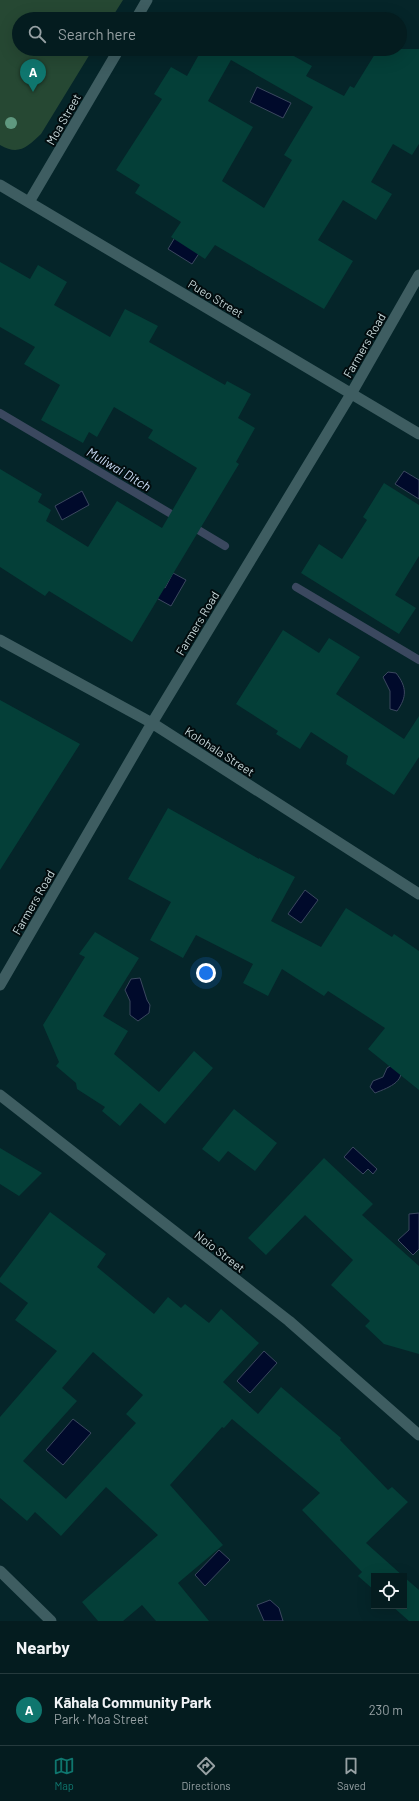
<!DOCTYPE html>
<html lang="en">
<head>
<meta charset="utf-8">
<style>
  :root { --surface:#041c1f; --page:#0d2528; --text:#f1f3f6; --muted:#97a1a4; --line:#253a3d; --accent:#0f766e }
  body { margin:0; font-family:Barlow,sans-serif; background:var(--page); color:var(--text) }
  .controls { position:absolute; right:12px; bottom:12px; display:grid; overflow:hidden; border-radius:0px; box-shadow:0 4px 16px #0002 }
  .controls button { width:36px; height:36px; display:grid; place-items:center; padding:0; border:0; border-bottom:1px solid var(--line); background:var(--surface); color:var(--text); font:20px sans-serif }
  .you { position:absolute; left:206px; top:973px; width:14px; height:14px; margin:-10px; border:3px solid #fff; border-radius:50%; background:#1a73e8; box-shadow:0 0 0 6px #1a73e833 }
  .badge { display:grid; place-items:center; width:26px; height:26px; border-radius:50%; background:var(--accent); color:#fff; font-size:13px; font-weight:700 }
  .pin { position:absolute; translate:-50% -33px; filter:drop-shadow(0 1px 2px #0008) }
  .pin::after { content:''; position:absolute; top:21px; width:14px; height:12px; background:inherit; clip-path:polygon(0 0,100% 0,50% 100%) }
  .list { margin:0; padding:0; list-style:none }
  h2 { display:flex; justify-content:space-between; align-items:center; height:52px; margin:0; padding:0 16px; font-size:17px }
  h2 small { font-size:13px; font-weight:400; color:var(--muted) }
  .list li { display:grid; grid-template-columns:26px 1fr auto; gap:12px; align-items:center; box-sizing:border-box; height:72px; padding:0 16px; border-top:1px solid var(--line) }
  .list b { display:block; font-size:15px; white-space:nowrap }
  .list p { margin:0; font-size:13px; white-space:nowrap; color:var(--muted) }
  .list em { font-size:13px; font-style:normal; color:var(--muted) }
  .icon { flex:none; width:22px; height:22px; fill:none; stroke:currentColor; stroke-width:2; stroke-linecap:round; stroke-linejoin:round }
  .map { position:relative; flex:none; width:419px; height:1621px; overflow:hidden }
  .search { position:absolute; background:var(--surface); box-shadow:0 4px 16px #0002; left:12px; right:12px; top:12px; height:44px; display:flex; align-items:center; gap:10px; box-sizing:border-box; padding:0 14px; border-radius:22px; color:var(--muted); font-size:15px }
  .sheet { height:124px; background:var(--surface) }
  nav { display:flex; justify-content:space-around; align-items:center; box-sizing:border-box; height:56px; border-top:1px solid var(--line); background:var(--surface); font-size:11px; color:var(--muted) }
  nav a { display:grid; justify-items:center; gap:2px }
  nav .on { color:var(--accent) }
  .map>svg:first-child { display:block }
  .green { fill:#264833 }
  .water { fill:#000a2b; stroke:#3b485f }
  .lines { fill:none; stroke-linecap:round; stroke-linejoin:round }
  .stream { stroke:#3b485f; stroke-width:8 }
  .building { fill:#043f38; fill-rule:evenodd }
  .minor { stroke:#3e5d61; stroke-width:11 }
  .tree { fill:#5f987f }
  .labels { text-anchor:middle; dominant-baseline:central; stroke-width:4; stroke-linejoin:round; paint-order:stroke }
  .street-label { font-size:12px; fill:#c6d7d9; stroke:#020c0e }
  .water-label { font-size:13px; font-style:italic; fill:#c9dbf5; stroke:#020c0e }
</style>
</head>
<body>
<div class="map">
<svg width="419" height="1621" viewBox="0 0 419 1621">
  <rect width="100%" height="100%" fill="#052529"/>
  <path class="green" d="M0,0H123L111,19H19V49H93L41,134C27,147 19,156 0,145Z"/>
  <path class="water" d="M257,87L291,103L283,118L250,102Z
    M177,234L202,249L192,264L168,249Z
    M404,471L419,480V499L395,484Z
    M82,491L89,505L62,520L55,506Z
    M173,573L186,580L171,606L140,589L147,578L165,588Z
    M388,672L396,673C407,687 407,697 397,711L390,709V691L383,677Z
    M305,890L318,900L301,923L288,914Z
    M140,978L147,1000L150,1005L149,1013L138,1021L130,1015V1001L125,990L131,979Z
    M399,1061C408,1081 390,1087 375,1093L370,1087L373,1081L383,1077L387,1068Z
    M353,1147L377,1169L373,1174L368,1169L363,1174L344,1157Z
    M419,1213V1249L413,1255L398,1240L409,1230V1214Z
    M264,1351L277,1363L250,1393L237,1381Z
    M73,1419L91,1433L63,1465L46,1450Z
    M219,1550L230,1560L205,1586L195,1575Z
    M270,1600L279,1608L283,1621H264L257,1605Z"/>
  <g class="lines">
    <path class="stream" d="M0,413L178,518
      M190,525L225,546
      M296,587L419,660"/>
  </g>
  <path class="building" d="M202,49H281L312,66L306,76L344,96L350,86L354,88L378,49H419V144L412,155L393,144L371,182L392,194L376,220L343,200L318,240L353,261L324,309L215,245L205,259L171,237L181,222L135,193L140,185L116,170L162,99L154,94L171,67L187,76ZM231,60L313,107L284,155L292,160L264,208L222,181L253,127L208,101Z
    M0,262L30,279L38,265L67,282L54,305L110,337L125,309L158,326L149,342L225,385L227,381L251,394L238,418L255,428L236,462L239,464L132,642L49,591L45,596L0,567V469L42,494L38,502L51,510L46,521L88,547L117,501L162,528L197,468L148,438L153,430L114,407L97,437L89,432L83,443L41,420L60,385L24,364L35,347L0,327Z
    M384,483L419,505V556L395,595L416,608L399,634L301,573L319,544L342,559L367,520L363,517Z
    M283,630L319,653L329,638L360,657L336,694L404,739L419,716V757L394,795L346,764L348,756L311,732L300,749L276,734L278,731L236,704Z
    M0,700L80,744L0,870Z
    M168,808L259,859V858L295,877L271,921L321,947L346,908L392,937L394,934L419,951V1090L368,1049L385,1028L328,991L324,996L282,969L268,996L243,983L253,964L196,935L183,958L150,940L171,902L128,879Z
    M95,932L139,958L103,1016L128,1031L114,1054L159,1092L194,1051L213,1068L165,1124L140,1103L120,1126L102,1111L105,1107L77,1089L76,1083L56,1066L59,1062L43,1025L85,957L79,954Z
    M234,1109L277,1143L255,1171L228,1151L219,1162L202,1149Z
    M0,1148L42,1173L19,1196L0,1184Z
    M324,1158L373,1204L362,1215L419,1266V1354L384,1344L365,1326L370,1321L331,1285L353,1260L305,1215L266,1255L248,1238Z
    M50,1212L106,1254L97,1267L154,1314L168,1297L181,1308L185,1304L209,1323L221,1309L259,1343L223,1382L258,1414L281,1387L341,1438L340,1440L388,1490L392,1487L408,1502L366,1543L403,1576H374V1590L358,1576L362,1572L302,1510L320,1493L232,1419L224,1428L222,1427L170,1485L223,1545L178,1583L209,1621H156L142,1605L123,1621H98L82,1602L158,1535L106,1487L61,1536L35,1512L27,1521L0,1498V1417L57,1351L15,1320L28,1303L0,1282V1278ZM93,1352L143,1395L126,1414L136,1423L66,1499L23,1461L77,1401L62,1388Z
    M404,1577L419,1590V1621H409L392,1606H404Z"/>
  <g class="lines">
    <path class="minor" d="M136,19L147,0
      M0,185L419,434
      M29,202L119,49
      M0,640L152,723L419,894
      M0,985L152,723L351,394L419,275
      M0,1095L289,1321L419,1435
      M0,1571L51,1621"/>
  </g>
  <circle class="tree" cx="11" cy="123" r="6"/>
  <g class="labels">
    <g class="street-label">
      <text transform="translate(63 119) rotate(-60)">Moa Street</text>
      <text transform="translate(216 298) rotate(31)">Pueo Street</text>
      <text transform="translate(364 345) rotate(-60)">Farmers Road</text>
      <text transform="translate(197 623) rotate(-59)">Farmers Road</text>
      <text transform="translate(220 751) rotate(33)">Kolohala Street</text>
      <text transform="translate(33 902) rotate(-60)">Farmers Road</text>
      <text transform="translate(220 1251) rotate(38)">Noio Street</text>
    </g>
    <g class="water-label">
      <text transform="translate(119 469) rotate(31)">Muliwai Ditch</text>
    </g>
  </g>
</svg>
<div class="controls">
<button><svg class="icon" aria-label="locate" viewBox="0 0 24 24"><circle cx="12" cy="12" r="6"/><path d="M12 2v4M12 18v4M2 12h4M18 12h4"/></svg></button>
</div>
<div class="you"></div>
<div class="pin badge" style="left:33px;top:92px">A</div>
<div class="search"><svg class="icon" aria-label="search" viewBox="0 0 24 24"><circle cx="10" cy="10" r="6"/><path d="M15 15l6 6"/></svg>Search here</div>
</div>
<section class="sheet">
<h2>Nearby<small></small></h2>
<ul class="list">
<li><span class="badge">A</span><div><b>Kāhala Community Park</b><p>Park · Moa Street</p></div><em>230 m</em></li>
</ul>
</section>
<nav>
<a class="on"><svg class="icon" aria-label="map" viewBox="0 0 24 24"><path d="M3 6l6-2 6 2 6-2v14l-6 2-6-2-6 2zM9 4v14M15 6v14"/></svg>Map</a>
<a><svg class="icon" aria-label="directions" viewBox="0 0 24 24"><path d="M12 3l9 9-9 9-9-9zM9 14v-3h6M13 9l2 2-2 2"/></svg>Directions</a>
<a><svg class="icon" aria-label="saved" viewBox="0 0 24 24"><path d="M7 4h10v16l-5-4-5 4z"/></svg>Saved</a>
</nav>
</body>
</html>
